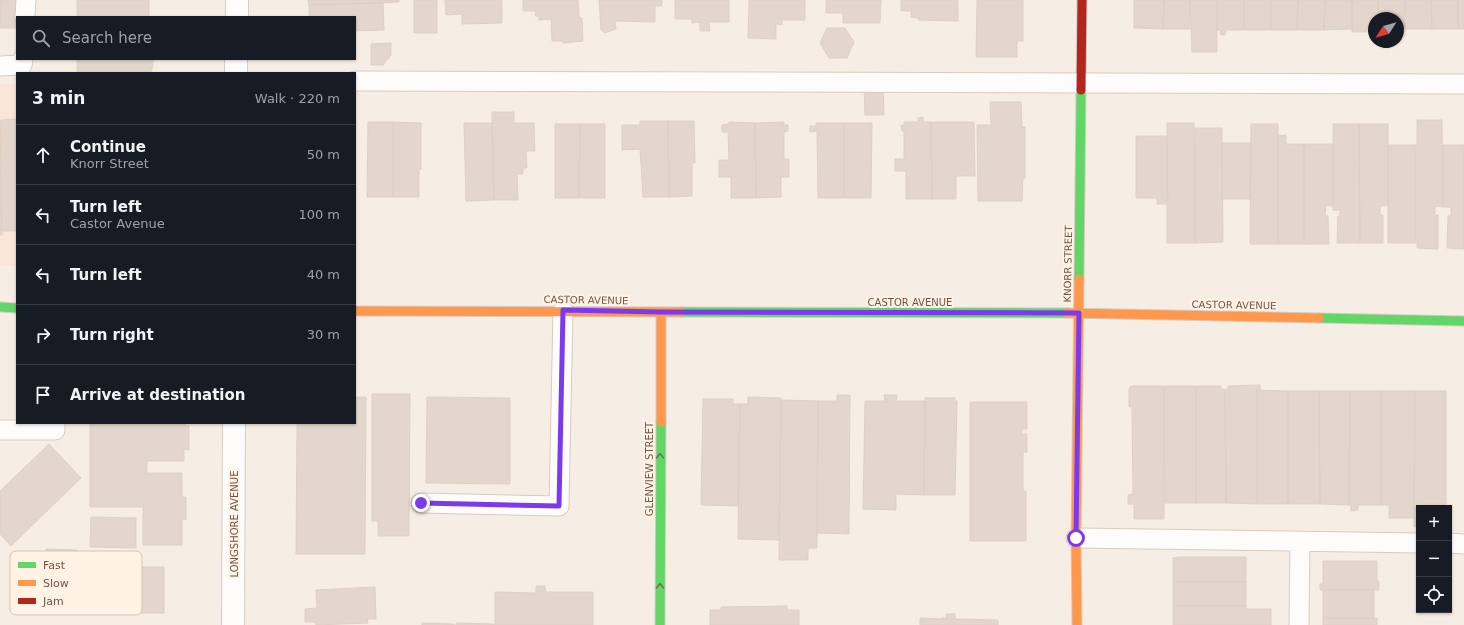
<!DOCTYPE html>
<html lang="en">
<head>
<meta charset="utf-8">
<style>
  :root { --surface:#171b24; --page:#242831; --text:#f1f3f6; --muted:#9ea1a6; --line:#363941 }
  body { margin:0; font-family:"DejaVu Sans",sans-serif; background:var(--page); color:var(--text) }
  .controls { position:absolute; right:12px; bottom:12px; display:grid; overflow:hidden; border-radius:0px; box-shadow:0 1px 3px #0004 }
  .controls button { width:36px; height:36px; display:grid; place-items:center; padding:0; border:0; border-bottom:1px solid var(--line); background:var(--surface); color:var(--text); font:20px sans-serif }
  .compass { position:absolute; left:1368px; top:12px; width:36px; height:36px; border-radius:50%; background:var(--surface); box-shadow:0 1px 3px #0004; rotate:234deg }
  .stop { position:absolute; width:12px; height:12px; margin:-9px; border:3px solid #7c3aed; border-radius:50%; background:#fff }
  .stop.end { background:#7c3aed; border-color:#fff; box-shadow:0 1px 4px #0008 }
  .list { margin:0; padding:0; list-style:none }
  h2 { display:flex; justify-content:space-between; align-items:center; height:52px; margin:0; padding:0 16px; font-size:17px }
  h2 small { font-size:13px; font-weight:400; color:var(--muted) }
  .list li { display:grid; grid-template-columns:26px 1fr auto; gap:12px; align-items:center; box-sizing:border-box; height:60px; padding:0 16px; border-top:1px solid var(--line) }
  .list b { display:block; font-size:15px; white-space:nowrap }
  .list p { margin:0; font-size:13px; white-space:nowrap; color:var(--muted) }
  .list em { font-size:13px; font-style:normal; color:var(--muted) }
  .icon { flex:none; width:22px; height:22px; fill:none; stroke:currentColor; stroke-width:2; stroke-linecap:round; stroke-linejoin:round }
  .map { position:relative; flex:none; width:1464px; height:625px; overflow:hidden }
  .search { position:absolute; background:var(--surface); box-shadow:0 1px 3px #0004; left:16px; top:16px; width:340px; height:44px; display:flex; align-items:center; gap:10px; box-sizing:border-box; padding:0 14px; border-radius:0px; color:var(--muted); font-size:15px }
  .panel { position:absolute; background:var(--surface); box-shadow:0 1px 3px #0004; left:16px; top:72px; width:340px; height:352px; border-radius:0px }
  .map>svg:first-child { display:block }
  .commercial { fill:#fbe4d9 }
  .building { fill:#e3d6cc; stroke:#dfd0c6 }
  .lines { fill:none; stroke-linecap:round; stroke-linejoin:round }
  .lane-casing { stroke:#d7cbc2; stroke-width:21 }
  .street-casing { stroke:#d7cbc2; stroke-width:24 }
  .fast-casing { stroke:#d7cac1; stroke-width:11 }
  .slow-casing { stroke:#d7cac1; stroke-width:11 }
  .jam-casing { stroke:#d7cac1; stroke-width:11 }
  .lane { stroke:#fefcfb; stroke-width:19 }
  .street { stroke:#fefcfb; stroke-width:22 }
  .fast { stroke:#63d668; stroke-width:9 }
  .slow { stroke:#ff974d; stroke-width:9 }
  .jam { stroke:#b3261e; stroke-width:9 }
  .oneway { stroke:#70734d }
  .route { stroke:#7c3aed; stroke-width:5 }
  .labels { text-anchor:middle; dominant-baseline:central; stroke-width:4; stroke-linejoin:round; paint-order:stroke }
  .street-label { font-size:10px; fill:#755244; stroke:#fff3e5 }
  .key { fill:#fff3e5; stroke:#d6c3b5; stroke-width:1 }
  .key-label { font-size:11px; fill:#755244 }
</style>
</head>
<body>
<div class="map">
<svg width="1464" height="625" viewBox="0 0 1464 625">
  <rect width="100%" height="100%" fill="#f6eee4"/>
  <path class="commercial" d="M0,84H17V266L0,265Z"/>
  <path class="building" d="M0,0H16V28H0Z
    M77,0H149V17H77Z
    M308,0H399V2L309,5Z
    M414,0H437V33H414Z
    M445,0H502V23L462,24V14L446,15Z
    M523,0H578L579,17L582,18L583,41L563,43L562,41H552L551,19L539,20V16H535L536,11H523Z
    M599,0H662V6H655V22L615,21L616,29L605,33L601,30Z
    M675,0H729V22H709L710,31H700V22L692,23V19H675Z
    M749,0H805V20H782V25L776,24V39L748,38Z
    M826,0H881L880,23H843V13H826Z
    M901,0H958V21L919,20L918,18L911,17V11H901Z
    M977,0H1023V41H1017V57H976Z
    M1134,0H1164L1163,29L1134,28Z
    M1164,0H1190V29H1163Z
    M1190,0H1217V52H1192Z
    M1217,0H1244V30H1226L1225,35H1221L1220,30H1217Z
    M1244,0H1271V30H1244Z
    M1271,0H1298L1297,30H1271Z
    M1298,0H1325L1324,30H1297Z
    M1325,0H1352V29L1324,30Z
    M1352,0H1378V18H1374V29L1366,30L1367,32H1352Z
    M1378,0H1405V29H1398V18H1378Z
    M1405,0H1431L1432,29H1405Z
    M1431,0H1458V29H1432Z
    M1458,0H1464V29H1458Z
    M383,3L384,30L355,31V17H309V5Z
    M827,28H845L854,42L847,58H829L820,43Z
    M391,43V55L383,65H371V44Z
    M77,59H153V66L150,73H77Z
    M883,85L884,115H865L864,86Z
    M990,102H1021L1022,127H1025V178H1023L1022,201H978L977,125H991Z
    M492,112H514V123H534L535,151H526L527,168H523V174H517L518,200H494Z
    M923,117V122H931L932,199H906V171H895V159H904V131H902L901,125L904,126V122H918V118Z
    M17,119V231H2L1,120Z
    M0,120L2,231V235H0Z
    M1417,120H1442L1443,207L1435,206V215H1438V249L1417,248Z
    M640,121H668L669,197H643L640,149L622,150V125H640Z
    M668,121H694L695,163H692V196L669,197Z
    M368,122H393V197H367Z
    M393,122L421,123V169L419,170V197H393Z
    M729,122L755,123L756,198H731V177H719V160H729L728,132H722V125L729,124Z
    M784,122V125H788V131L784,132V159H789V177H781V197L756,198L755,123Z
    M931,122H974L975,176H956V199H932Z
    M464,123H492L494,200L466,201Z
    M816,123H844V198H818L817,131L810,132V126H816Z
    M844,123H872L871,198H844Z
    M1167,123H1194L1195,243H1167Z
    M555,124H580L579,198H555Z
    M580,124H605V198H579Z
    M1251,124H1278V244H1250Z
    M1333,124H1359L1360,243H1337L1338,216H1340V210H1333Z
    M1359,124H1388V205L1380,206V215H1383V243H1360Z
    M1195,128H1222L1223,242L1195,243Z
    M1286,135V144H1304V244H1278V136Z
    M1136,136H1167L1168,204H1157V198H1136Z
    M1222,143H1251L1250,199H1222Z
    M1304,144H1333V206L1326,205L1325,216H1328L1329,244H1304Z
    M1388,145H1416V243H1388Z
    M1443,145H1464V249L1447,248L1448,216H1451V207H1443Z
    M1260,385V390H1257V504L1226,503L1225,390L1228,389V386Z
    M1131,386H1164V519H1134V504H1128V495L1133,494L1132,407H1129V389Z
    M1164,386H1196V503H1165Z
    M1196,386H1221V389L1225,390L1226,503H1196Z
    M1257,390L1288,391V504H1257Z
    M1288,391H1319L1320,504H1288Z
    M1319,391H1350L1349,505L1320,504Z
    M1350,391H1381V505H1358V510L1351,511V505H1349Z
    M1381,391H1415L1414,518H1389V505H1381Z
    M1415,391H1446V508H1419V527H1414Z
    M372,394H410L409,536H378V521H372Z
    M837,395H850L849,534L817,533L818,401H837Z
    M884,395H897L896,401H925L924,495L896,494V510L863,509L865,401H885Z
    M355,397H366L365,554H296L297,423H355Z
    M427,397L510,398V484L426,483Z
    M748,397L781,398L779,540L738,539L740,404H748Z
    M925,398H955V401H957L955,495H924Z
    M703,399H733V404H740L738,506L701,505Z
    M781,400L818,401L817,548H808V560H779Z
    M970,402H1027V429H1022V434H1027V452H1023V491H1026V541H970Z
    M90,423H185V426H189V450L184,449V461H147V473H182V497H186V519L182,520V545H143V507H90Z
    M49,444L81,478L11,546L0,534V491Z
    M91,517L136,518V548L90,547Z
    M46,549L77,550L76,575L45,574Z
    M1177,557H1246V582H1173V558H1177Z
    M1323,561H1377V581H1379V590H1320V584H1323Z
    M104,567H164V613H105Z
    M1173,582H1246V606H1173Z
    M536,586H545L546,592H593V625H456V623L495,624V592L536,593Z
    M375,587L376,619H367L368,623L316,625V622H305V609L317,608L316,590Z
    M1323,590H1374V618H1323Z
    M787,606V610H799V625H710V610H721V607Z
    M1173,606H1246V609H1271V625H1173Z
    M946,614H955V619L998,620V625H920V618L942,619V618H946Z
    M1323,618H1377V625H1323Z
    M422,623L454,624V625H422Z"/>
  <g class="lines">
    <defs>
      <path id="lane" d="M25,17L26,0
        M0,66L22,65L23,59
        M355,81L1464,84
        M0,430H55V423
        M421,503L559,506L563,311
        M1076,538L1419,543
        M1449,543L1464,544
        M1299,625L1300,541"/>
      <path id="street" d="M237,17V0
        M236,73V59
        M233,625L234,423"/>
      <path id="fast" d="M1079,279L1081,90
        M0,307L17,308
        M681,312L1067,313
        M1319,318L1464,321
        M660,625L661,422"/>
      <path id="slow" d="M355,311L681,312
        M1067,313L1319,318
        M661,422V313
        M1077,625L1076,538L1079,279"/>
      <path id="jam" d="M1081,90L1082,0"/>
    </defs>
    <use href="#lane" class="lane-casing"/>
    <use href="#street" class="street-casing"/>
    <use href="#fast" class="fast-casing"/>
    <use href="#slow" class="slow-casing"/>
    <use href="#jam" class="jam-casing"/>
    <use href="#lane" class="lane"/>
    <use href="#street" class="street"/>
    <use href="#fast" class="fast"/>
    <use href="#slow" class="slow"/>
    <use href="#jam" class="jam"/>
  </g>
  <defs><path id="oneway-chevron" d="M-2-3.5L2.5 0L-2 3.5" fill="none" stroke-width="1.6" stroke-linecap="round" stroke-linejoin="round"/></defs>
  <g class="oneway">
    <use href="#oneway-chevron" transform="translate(660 456) rotate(-90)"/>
    <use href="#oneway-chevron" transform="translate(660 586) rotate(-90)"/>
  </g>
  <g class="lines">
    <path class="route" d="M421,503L559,506L563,310L661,312L1079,313L1076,538"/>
  </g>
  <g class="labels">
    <g class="street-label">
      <text transform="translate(1068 264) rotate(-89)">KNORR STREET</text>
      <text transform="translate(586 300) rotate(1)">CASTOR AVENUE</text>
      <text x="910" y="302">CASTOR AVENUE</text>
      <text transform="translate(1234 305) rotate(1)">CASTOR AVENUE</text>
      <text transform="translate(649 469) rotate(-90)">GLENVIEW STREET</text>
      <text transform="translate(234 524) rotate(-90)">LONGSHORE AVENUE</text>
    </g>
  </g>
  <rect x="10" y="551" width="132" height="64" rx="6" class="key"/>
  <rect x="18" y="562" width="18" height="6" fill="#63d668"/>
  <rect x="18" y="580" width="18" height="6" fill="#ff974d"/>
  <rect x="18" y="598" width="18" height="6" fill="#b3261e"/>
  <g class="key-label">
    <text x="43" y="569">Fast</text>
    <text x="43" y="587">Slow</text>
    <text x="43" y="605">Jam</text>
  </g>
</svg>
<div class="controls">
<button>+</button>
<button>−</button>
<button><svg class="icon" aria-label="locate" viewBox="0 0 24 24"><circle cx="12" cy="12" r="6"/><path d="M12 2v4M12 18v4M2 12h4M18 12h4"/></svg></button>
</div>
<svg class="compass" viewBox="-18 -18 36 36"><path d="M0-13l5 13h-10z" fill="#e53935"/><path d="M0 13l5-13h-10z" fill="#9ea1a6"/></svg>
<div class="stop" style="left:1076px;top:538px"></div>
<div class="stop end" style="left:421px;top:503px"></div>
<div class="search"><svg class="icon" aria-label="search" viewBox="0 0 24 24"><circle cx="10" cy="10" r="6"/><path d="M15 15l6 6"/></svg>Search here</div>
<section class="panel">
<h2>3 min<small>Walk · 220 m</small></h2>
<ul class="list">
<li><svg class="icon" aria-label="ahead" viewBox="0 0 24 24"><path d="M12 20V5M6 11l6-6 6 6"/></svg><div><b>Continue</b><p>Knorr Street</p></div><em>50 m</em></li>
<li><svg class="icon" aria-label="left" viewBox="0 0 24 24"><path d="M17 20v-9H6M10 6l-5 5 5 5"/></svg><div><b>Turn left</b><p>Castor Avenue</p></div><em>100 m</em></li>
<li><svg class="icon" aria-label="left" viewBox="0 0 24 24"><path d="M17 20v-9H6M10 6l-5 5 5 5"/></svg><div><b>Turn left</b></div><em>40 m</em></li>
<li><svg class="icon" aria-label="right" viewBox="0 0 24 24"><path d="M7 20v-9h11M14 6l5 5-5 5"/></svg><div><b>Turn right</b></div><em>30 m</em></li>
<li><svg class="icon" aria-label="arrive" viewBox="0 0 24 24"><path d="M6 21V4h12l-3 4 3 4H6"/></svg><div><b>Arrive at destination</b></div></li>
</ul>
</section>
</div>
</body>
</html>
